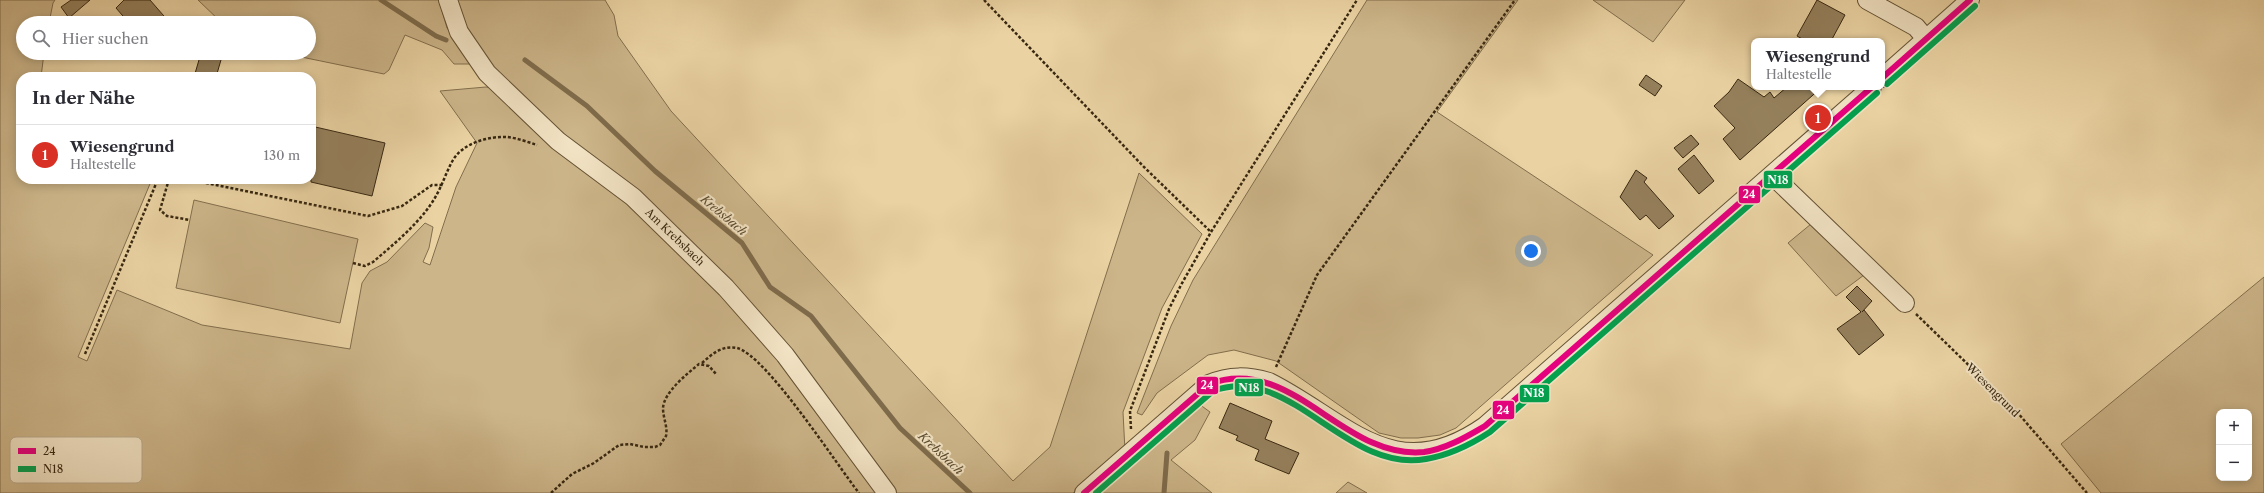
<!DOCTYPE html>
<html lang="de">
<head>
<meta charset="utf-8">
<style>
  :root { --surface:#fff; --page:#f7f7f7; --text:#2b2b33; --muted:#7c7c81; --line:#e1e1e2; --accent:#d93025 }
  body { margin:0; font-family:"Libre Caslon Text",serif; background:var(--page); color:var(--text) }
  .controls { position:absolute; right:12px; bottom:12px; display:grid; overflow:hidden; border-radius:8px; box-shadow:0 2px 10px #0003 }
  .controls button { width:36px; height:36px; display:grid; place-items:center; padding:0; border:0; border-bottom:1px solid var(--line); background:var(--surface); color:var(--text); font:20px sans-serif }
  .you { position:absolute; left:1531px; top:251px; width:14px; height:14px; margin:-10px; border:3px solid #fff; border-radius:50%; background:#1a73e8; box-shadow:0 0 0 6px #1a73e833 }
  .badge { display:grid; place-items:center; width:26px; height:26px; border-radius:50%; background:var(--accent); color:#fff; font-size:13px; font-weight:700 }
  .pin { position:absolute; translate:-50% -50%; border:2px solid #fff; box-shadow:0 1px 4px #0006 }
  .popup { position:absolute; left:1751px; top:38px; width:134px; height:52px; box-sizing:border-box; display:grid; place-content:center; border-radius:8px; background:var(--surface); filter:drop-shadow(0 1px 3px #0005); font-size:13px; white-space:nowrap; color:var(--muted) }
  .popup b { font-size:15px; color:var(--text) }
  .popup::after { content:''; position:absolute; left:50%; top:100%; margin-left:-8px; border:8px solid transparent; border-top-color:var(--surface) }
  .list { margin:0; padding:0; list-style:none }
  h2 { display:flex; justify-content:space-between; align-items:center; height:52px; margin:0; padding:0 16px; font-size:17px }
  h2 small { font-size:13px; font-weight:400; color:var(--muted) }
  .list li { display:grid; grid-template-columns:26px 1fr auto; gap:12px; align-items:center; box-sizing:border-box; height:60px; padding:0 16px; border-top:1px solid var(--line) }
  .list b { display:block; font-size:15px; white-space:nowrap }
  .list p { margin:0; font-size:13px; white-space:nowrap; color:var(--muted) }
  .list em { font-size:13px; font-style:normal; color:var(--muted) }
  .icon { flex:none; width:22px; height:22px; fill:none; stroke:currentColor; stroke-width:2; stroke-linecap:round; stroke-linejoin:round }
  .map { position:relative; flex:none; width:2264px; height:493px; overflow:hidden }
  .search { position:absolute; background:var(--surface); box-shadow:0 2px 10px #0003; left:16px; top:16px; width:300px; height:44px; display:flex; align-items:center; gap:10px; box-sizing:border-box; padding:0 14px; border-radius:22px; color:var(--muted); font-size:15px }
  .panel { position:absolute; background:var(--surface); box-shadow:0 2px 10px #0003; left:16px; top:72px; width:300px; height:112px; border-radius:16px }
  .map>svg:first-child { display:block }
  .green { fill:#ccb589; stroke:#826e4d; fill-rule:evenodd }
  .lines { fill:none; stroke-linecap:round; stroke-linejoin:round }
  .stream { stroke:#7e6b4b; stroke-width:5 }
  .building { fill:#95805c; stroke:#382811 }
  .minor-casing { stroke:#645235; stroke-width:20 }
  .path { stroke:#382811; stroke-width:2.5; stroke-dasharray:3 2; stroke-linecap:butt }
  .minor { stroke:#f1e2c3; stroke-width:18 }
  .bus-1-casing { stroke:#f1e2c3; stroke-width:9 }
  .bus-2-casing { stroke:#f1e2c3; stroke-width:9 }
  .bus-1 { stroke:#e5007d; stroke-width:6 }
  .bus-2 { stroke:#03a04e; stroke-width:6 }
  .labels { text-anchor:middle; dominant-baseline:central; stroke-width:4; stroke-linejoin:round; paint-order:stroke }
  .street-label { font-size:11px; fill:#382811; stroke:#f1e2c3 }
  .water-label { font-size:12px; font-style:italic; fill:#5b4a2e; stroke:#f1e2c3 }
  .key { fill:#f1e2c3; stroke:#baaa8e; stroke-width:1 }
  .key-label { font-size:11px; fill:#382811 }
  .line-badge { stroke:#f1e2c3; stroke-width:1.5 }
  .badge-label { font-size:11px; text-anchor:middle; font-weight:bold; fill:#fff }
</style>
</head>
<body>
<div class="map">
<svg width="2264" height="493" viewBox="0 0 2264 493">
  <rect width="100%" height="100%" fill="#ead2a2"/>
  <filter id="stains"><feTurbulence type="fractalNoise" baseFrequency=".005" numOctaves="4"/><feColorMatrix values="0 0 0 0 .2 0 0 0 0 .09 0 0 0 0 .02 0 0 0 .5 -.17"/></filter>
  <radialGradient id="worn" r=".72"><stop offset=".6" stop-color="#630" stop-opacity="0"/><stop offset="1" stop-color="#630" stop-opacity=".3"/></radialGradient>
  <path class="green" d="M0,0H55L53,3L49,23H23V53H44L41,77H21V179H152L78,357L87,361L117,290L202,325L350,349L362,283L370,271L387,262L425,223L433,227L429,248L423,262L430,265L456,187L477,143L440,91L486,87L499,89L631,200L725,291L880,493H0Z
    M198,0H439L447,28L477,64H454L442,50L405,35L389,70L384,74L282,53H309V23H222Z
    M455,0H605L614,15L618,36L671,111L1013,481L1050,447L1139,173L1202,234L1162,308L1123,412L1125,451L1073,493H896L783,343L495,73L466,32Z
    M1367,0H1518L1437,112L1653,255L1456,428L1440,435L1418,438H1401L1379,433L1276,361L1234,350L1208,355L1157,393L1142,415L1137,413L1171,326L1193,280Z
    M1593,0H1685L1653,42Z
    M194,200L358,239L340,323L176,288Z
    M1811,224L1864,275L1836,296L1788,243Z
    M2264,277V493H2101L2061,444ZM2219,412H2249V478H2219Z
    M1199,404L1210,412L1195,440L1171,460L1212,493H1099Z
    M1348,482L1367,493H1336Z"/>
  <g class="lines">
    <path class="stream" d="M381,0L436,36L446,40
      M525,60L587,106L655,171L742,243L770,287L811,316L900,428L970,493
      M1164,493L1167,453"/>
  </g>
  <path class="building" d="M71,0H90L69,18L61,7Z
    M124,0H150L170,23H129L116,8Z
    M1817,0L1845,15L1831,41H1806L1797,36Z
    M201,53H223L216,77H194Z
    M1646,75L1662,86L1655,96L1639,85Z
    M1738,79L1764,97L1770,92L1774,98L1787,87H1822L1740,160L1723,139L1735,128L1714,106L1729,92Z
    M311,126L385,143L372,196L311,182Z
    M1691,135L1699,144L1683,158L1674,148Z
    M1694,155L1714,181L1699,194L1678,169Z
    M1636,170L1647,178L1644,182L1674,216L1659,229L1646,215L1640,220L1620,197Z
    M1857,286L1872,301L1862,312L1864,310L1884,335L1859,355L1837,329L1861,312L1846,297Z
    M1230,403L1272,421L1265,439L1299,453L1289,474L1255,460L1259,450L1236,440L1238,436L1219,428Z"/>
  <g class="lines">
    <defs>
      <path id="minor" d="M448,0L459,32L487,73L558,141L633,197L726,288L785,355L887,493
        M1867,0L1916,27L1926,39
        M1882,78L1970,0
        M1773,176L1905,303
        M1084,493L1209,384C1230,375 1248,376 1269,382C1347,421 1394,490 1485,426L1872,87"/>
    </defs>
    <use href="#minor" class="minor-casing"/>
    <path class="path" d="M984,0L1144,167L1211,232
      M169,179L160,210L167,216L190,220
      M197,179L201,182L368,216L402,206L432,185H443
      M353,263L365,266L373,262C394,244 416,226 431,204C441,190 445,174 453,160C463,143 489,136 507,137C517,138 528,142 537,145
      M1916,314L2017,412L2087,493
      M85,354L158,179
      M702,363C712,354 722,345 737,348C766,355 837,465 859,493
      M1276,367L1317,275L1515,0
      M1131,429L1130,411L1169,309L1181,285L1211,232L1357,0
      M551,493L572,474L594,463L619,445L630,444L644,447H655L660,445L666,436C668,427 663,418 663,408C664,392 687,374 699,364L709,366L716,374"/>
    <use href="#minor" class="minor"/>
    <defs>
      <path id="bus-1" d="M1882,78L1970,0
        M1084,493L1209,384C1292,353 1342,460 1424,452C1446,449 1466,437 1485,426L1872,87"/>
      <path id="bus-2" d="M1887,84L1975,6
        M1096,493L1213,391C1290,362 1346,474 1426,459C1450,455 1470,445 1490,432L1877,93"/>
    </defs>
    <use href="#bus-1" class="bus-1-casing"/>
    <use href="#bus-2" class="bus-2-casing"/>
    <use href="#bus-1" class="bus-1"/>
    <use href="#bus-2" class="bus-2"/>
  </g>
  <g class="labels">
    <g class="street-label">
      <text transform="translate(675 237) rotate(44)">Am Krebsbach</text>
      <text transform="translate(1993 390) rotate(45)">Wiesengrund</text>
    </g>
    <g class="water-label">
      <text transform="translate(724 215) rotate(40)">Krebsbach</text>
      <text transform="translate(941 453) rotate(43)">Krebsbach</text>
    </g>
  </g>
  <rect x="10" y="437" width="132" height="46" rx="6" class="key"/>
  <rect x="18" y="448" width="18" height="6" fill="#e5007d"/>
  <rect x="18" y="466" width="18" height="6" fill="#03a04e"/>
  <g class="key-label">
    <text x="43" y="455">24</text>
    <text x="43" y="473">N18</text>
  </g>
  <g class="line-badge">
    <rect x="1763" y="170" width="30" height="19" rx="4" fill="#03a04e"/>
    <rect x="1738" y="185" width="23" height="19" rx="4" fill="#e5007d"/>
    <rect x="1196" y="376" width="23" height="19" rx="4" fill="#e5007d"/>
    <rect x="1234" y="378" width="30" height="19" rx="4" fill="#03a04e"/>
    <rect x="1519" y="384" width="31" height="19" rx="4" fill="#03a04e"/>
    <rect x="1492" y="400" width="23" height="20" rx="4" fill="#e5007d"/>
  </g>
  <g class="badge-label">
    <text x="1778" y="184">N18</text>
    <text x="1749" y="198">24</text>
    <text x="1207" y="389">24</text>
    <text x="1249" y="392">N18</text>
    <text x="1534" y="397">N18</text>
    <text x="1503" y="414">24</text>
  </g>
  <rect width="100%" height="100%" filter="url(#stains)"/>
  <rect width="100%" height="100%" fill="url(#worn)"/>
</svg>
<div class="controls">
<button>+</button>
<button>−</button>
</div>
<div class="you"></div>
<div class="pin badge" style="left:1818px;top:118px">1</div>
<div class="popup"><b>Wiesengrund</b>Haltestelle</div>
<div class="search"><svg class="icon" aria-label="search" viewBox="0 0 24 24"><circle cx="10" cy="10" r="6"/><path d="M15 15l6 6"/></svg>Hier suchen</div>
<section class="panel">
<h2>In der Nähe<small></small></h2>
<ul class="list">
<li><span class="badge">1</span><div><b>Wiesengrund</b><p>Haltestelle</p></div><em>130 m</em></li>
</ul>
</section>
</div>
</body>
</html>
